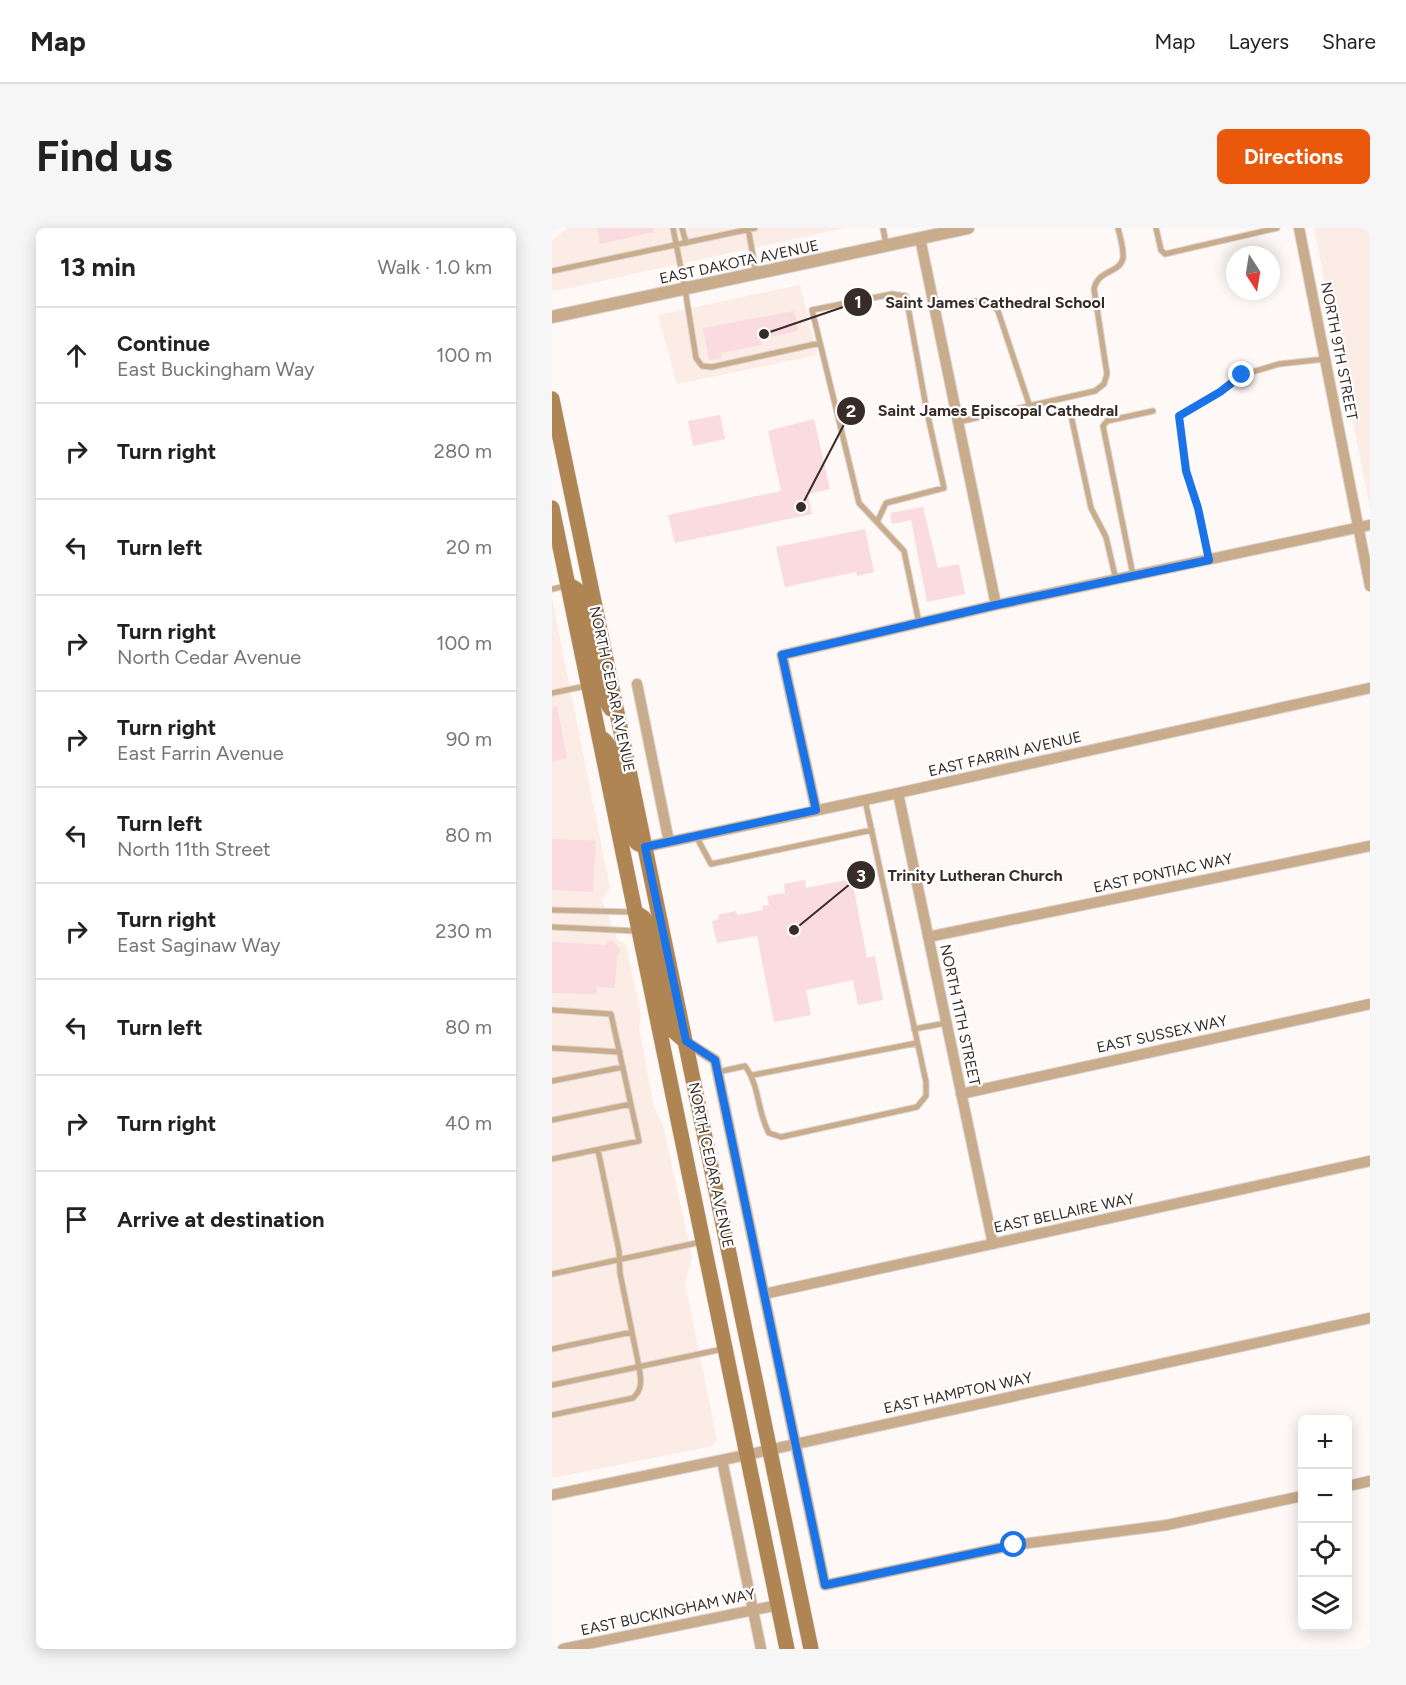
<!DOCTYPE html>
<html lang="en">
<head>
<meta charset="utf-8">
<style>
  :root { --surface:#fff; --page:#f6f6f6; --text:#222; --muted:#767676; --line:#e0e0e0; --accent:#ea580c }
  body { margin:0; font-family:Figtree,sans-serif; background:var(--page); color:var(--text) }
  .controls { position:absolute; right:18px; bottom:18px; display:grid; overflow:hidden; border-radius:9px; box-shadow:0 3px 15px #0003 }
  .controls button { width:54px; height:54px; display:grid; place-items:center; padding:0; border:0; border-bottom:2px solid var(--line); background:var(--surface); color:var(--text); font:30px sans-serif }
  .compass { position:absolute; left:674px; top:18px; width:54px; height:54px; border-radius:50%; background:var(--surface); box-shadow:0 3px 15px #0003; rotate:168deg }
  .stop { position:absolute; width:18px; height:18px; margin:-14px; border:4px solid #1a73e8; border-radius:50%; background:#fff }
  .stop.end { background:#1a73e8; border-color:#fff; box-shadow:0 2px 6px #0008 }
  .list { margin:0; padding:0; list-style:none }
  h2 { display:flex; justify-content:space-between; align-items:center; height:78px; margin:0; padding:0 24px; font-size:26px }
  h2 small { font-size:20px; font-weight:400; color:var(--muted) }
  .list li { display:grid; grid-template-columns:39px 1fr auto; gap:18px; align-items:center; box-sizing:border-box; height:96px; padding:0 24px; border-top:2px solid var(--line) }
  .list b { display:block; font-size:22px; white-space:nowrap }
  .list p { margin:0; font-size:20px; white-space:nowrap; color:var(--muted) }
  .list em { font-size:20px; font-style:normal; color:var(--muted) }
  .icon { flex:none; width:33px; height:33px; fill:none; stroke:currentColor; stroke-width:2; stroke-linecap:round; stroke-linejoin:round }
  .map { position:relative; flex:none; width:818px; height:1421px; overflow:hidden; border-radius:9px }
  header { display:flex; align-items:center; gap:36px; box-sizing:border-box; height:84px; padding:0 30px; background:var(--surface); border-bottom:2px solid var(--line) }
  header strong { font-size:28px }
  nav { display:flex; gap:33px; margin-inline-start:auto; font-size:21px }
  .intro { display:flex; align-items:center; justify-content:space-between; box-sizing:border-box; height:144px; padding:0 36px }
  h1 { margin:0; font-size:42px }
  .button { padding:15px 27px; border-radius:9px; background:var(--accent); color:#fff; font-size:21px; font-weight:700 }
  main { display:flex; gap:36px; padding:0 36px }
  aside { flex:1; background:var(--surface); border-radius:9px; box-shadow:0 3px 15px #0003 }
  .map>svg:first-child { display:block }
  .built { fill:#fbece6 }
  .building { fill:#fadbdf }
  .lines { fill:none; stroke-linecap:round; stroke-linejoin:round }
  .service-casing { stroke:#dad3d1; stroke-width:7 }
  .minor-casing { stroke:#dad3d1; stroke-width:12 }
  .tertiary-casing { stroke:#dad3d1; stroke-width:14 }
  .secondary-casing { stroke:#dad3d1; stroke-width:16 }
  .service { stroke:#c8ac8b; stroke-width:5 }
  .minor { stroke:#c8ac8b; stroke-width:10 }
  .tertiary { stroke:#c8ac8b; stroke-width:12 }
  .secondary { stroke:#af8653; stroke-width:15 }
  .route { stroke:#1a73e8; stroke-width:8 }
  .labels { text-anchor:middle; dominant-baseline:central; stroke-width:4.5; stroke-linejoin:round; paint-order:stroke }
  .street-label { font-size:15px; fill:#372c28; stroke:#fff }
  .leader { fill:none; stroke:#372c28; stroke-width:2 }
  .callout-dot { fill:#372c28; stroke:#fff; stroke-width:2 }
  .mark-label { font-size:18px; text-anchor:middle; font-weight:bold; fill:#fff }
  .callout-label { font-size:16px; text-anchor:middle; font-weight:bold; fill:#372c28; stroke:#fff; stroke-width:4.5; stroke-linejoin:round; paint-order:stroke }
</style>
</head>
<body>
<header>
<strong>Map</strong>
<nav><a>Map</a><a>Layers</a><a>Share</a></nav>
</header>
<div class="intro"><h1>Find us</h1><a class="button">Directions</a></div>
<main>
<aside>
<h2>13 min<small>Walk · 1.0 km</small></h2>
<ul class="list">
<li><svg class="icon" aria-label="ahead" viewBox="0 0 24 24"><path d="M12 20V5M6 11l6-6 6 6"/></svg><div><b>Continue</b><p>East Buckingham Way</p></div><em>100 m</em></li>
<li><svg class="icon" aria-label="right" viewBox="0 0 24 24"><path d="M7 20v-9h11M14 6l5 5-5 5"/></svg><div><b>Turn right</b></div><em>280 m</em></li>
<li><svg class="icon" aria-label="left" viewBox="0 0 24 24"><path d="M17 20v-9H6M10 6l-5 5 5 5"/></svg><div><b>Turn left</b></div><em>20 m</em></li>
<li><svg class="icon" aria-label="right" viewBox="0 0 24 24"><path d="M7 20v-9h11M14 6l5 5-5 5"/></svg><div><b>Turn right</b><p>North Cedar Avenue</p></div><em>100 m</em></li>
<li><svg class="icon" aria-label="right" viewBox="0 0 24 24"><path d="M7 20v-9h11M14 6l5 5-5 5"/></svg><div><b>Turn right</b><p>East Farrin Avenue</p></div><em>90 m</em></li>
<li><svg class="icon" aria-label="left" viewBox="0 0 24 24"><path d="M17 20v-9H6M10 6l-5 5 5 5"/></svg><div><b>Turn left</b><p>North 11th Street</p></div><em>80 m</em></li>
<li><svg class="icon" aria-label="right" viewBox="0 0 24 24"><path d="M7 20v-9h11M14 6l5 5-5 5"/></svg><div><b>Turn right</b><p>East Saginaw Way</p></div><em>230 m</em></li>
<li><svg class="icon" aria-label="left" viewBox="0 0 24 24"><path d="M17 20v-9H6M10 6l-5 5 5 5"/></svg><div><b>Turn left</b></div><em>80 m</em></li>
<li><svg class="icon" aria-label="right" viewBox="0 0 24 24"><path d="M7 20v-9h11M14 6l5 5-5 5"/></svg><div><b>Turn right</b></div><em>40 m</em></li>
<li><svg class="icon" aria-label="arrive" viewBox="0 0 24 24"><path d="M6 21V4h12l-3 4 3 4H6"/></svg><div><b>Arrive at destination</b></div></li>
</ul>
</aside>
<div class="map">
<svg width="818" height="1421" viewBox="0 0 818 1421">
  <rect width="100%" height="100%" fill="#fef8f6"/>
  <path class="built" d="M16,0H293L3,63L0,61V12Z
    M762,0H818V280Z
    M248,57L265,127L125,156L106,87Z
    M0,370L58,660L50,672L65,711L74,717L89,786L87,800L102,880L111,897L140,1030L133,1055L165,1212L160,1218L0,1250Z"/>
  <path class="building" d="M45,0H101L102,4L48,16Z
    M242,83L246,103L209,111L210,117L169,125L170,130L157,132L151,100Z
    M168,187L173,211L141,218L136,193Z
    M262,191L278,261L256,266L260,286L123,315L116,287L229,263L216,203Z
    M371,279L386,340L407,336L413,366L375,374L359,292L340,296L338,285Z
    M313,301L322,344L305,348L304,344L233,359L224,319Z
    M5,478L15,530L0,533V479Z
    M0,611L44,613L41,664L0,662Z
    M300,651L315,730L323,728L331,772L306,777L301,752L254,762L259,787L222,794L205,708L165,715L160,693L167,691L166,687L184,683L186,687L211,682L210,678L217,677L215,668L233,665L232,656L253,652L254,660Z
    M59,712L69,722L65,728L63,760L45,759V766L0,765V714L53,717Z"/>
  <g class="lines">
    <defs>
      <path id="service" d="M121,0L133,61L144,130L150,138L160,139L268,115
        M130,0L134,15
        M196,0L204,44
        M331,0L334,16
        M604,0L609,22L613,26L725,0
        M0,43L203,0
        M383,80C403,77 431,65 446,83L477,176
        M520,192L539,280L554,309L564,352
        M406,194L543,163L552,156L555,146L542,61C546,41 568,46 571,30C572,21 568,9 566,0
        M325,294L334,275L392,260L375,184
        M657,332L646,280L635,243L627,188L667,164L690,147L727,136L773,131
        M581,347L551,198L555,193L601,183
        M0,361L14,358
        M367,395L352,323L307,275L260,82L340,66L354,68L375,184L403,181
        M0,465L34,458
        M144,608L159,636L320,602
        M0,682L81,684
        M0,699L85,703
        M0,782L59,786L87,913L0,931
        M362,801L394,795
        M0,820L68,824
        M166,844L193,838C208,858 205,884 217,905L229,909L365,879L374,868V854L313,572
        M201,847L365,815
        M0,853L71,839
        M0,892L79,876
        M0,1046L149,1014
        M0,1121L80,1104
        M0,1157L171,1121
        M0,1187L81,1170C91,1161 89,1151 87,1139L68,1045L67,1023L46,922"/>
      <path id="minor" d="M747,0L818,358
        M368,10L444,377
        M85,456L117,614
        M346,565L441,1016
        M264,582L230,427L444,377L818,297
        M93,619L346,565L818,460
        M376,709L818,618
        M133,813L163,832L273,1357L462,1317L615,1297L750,1268
        M409,866L818,776
        M212,1066L818,933
        M170,1232L209,1421
        M796,1258L818,1253
        M0,1267L194,1227L818,1090
        M11,1421L226,1377"/>
      <path id="tertiary" d="M0,89L416,0"/>
      <path id="secondary" d="M0,171L259,1421
        M0,280L235,1421
        M16,357C25,360 28,364 32,372C37,401 42,459 59,481
        M51,511C69,526 75,585 80,609L85,615L93,619
        M83,684L92,690L98,701L119,801L133,813"/>
    </defs>
    <use href="#service" class="service-casing"/>
    <use href="#minor" class="minor-casing"/>
    <use href="#tertiary" class="tertiary-casing"/>
    <use href="#secondary" class="secondary-casing"/>
    <use href="#service" class="service"/>
    <use href="#minor" class="minor"/>
    <use href="#tertiary" class="tertiary"/>
    <use href="#secondary" class="secondary"/>
  </g>
  <g class="lines">
    <path class="route" d="M462,1317L273,1357L163,832L134,813L93,619L264,582L230,427L444,377L657,332L646,280L634,243L627,188L668,164L690,147"/>
  </g>
  <g class="labels">
    <g class="street-label">
      <text transform="translate(187 34) rotate(-12)">EAST DAKOTA AVENUE</text>
      <text transform="translate(787 123) rotate(79)">NORTH 9TH STREET</text>
      <text transform="translate(60 461) rotate(78)">NORTH CEDAR AVENUE</text>
      <text transform="translate(453 526) rotate(-13)">EAST FARRIN AVENUE</text>
      <text transform="translate(611 645) rotate(-12)">EAST PONTIAC WAY</text>
      <text transform="translate(408 787) rotate(78)">NORTH 11TH STREET</text>
      <text transform="translate(610 806) rotate(-12)">EAST SUSSEX WAY</text>
      <text transform="translate(159 937) rotate(78)">NORTH CEDAR AVENUE</text>
      <text transform="translate(512 985) rotate(-12)">EAST BELLAIRE WAY</text>
      <text transform="translate(406 1165) rotate(-12)">EAST HAMPTON WAY</text>
      <text transform="translate(116 1384) rotate(-12)">EAST BUCKINGHAM WAY</text>
    </g>
  </g>
  <path class="leader" d="M212 106L306 74M249 279L299 183M242 702L309 647"/>
  <g class="callout-dot">
    <circle cx="212" cy="106" r="6"/>
    <circle cx="249" cy="279" r="6"/>
    <circle cx="242" cy="702" r="6"/>
    <circle cx="306" cy="74" r="15"/>
    <circle cx="299" cy="183" r="15"/>
    <circle cx="309" cy="647" r="15"/>
  </g>
  <g class="mark-label">
    <text x="306" y="80">1</text>
    <text x="299" y="189">2</text>
    <text x="309" y="654">3</text>
  </g>
  <g class="callout-label">
    <text x="443" y="80">Saint James Cathedral School</text>
    <text x="446" y="188">Saint James Episcopal Cathedral</text>
    <text x="423" y="653">Trinity Lutheran Church</text>
  </g>
</svg>
<div class="controls">
<button>+</button>
<button>−</button>
<button><svg class="icon" aria-label="locate" viewBox="0 0 24 24"><circle cx="12" cy="12" r="6"/><path d="M12 2v4M12 18v4M2 12h4M18 12h4"/></svg></button>
<button><svg class="icon" aria-label="layers" viewBox="0 0 24 24"><path d="M12 4l9 5-9 5-9-5zM3 14l9 5 9-5"/></svg></button>
</div>
<svg class="compass" viewBox="-18 -18 36 36"><path d="M0-13l5 13h-10z" fill="#e53935"/><path d="M0 13l5-13h-10z" fill="#767676"/></svg>
<div class="stop" style="left:462px;top:1317px"></div>
<div class="stop end" style="left:690px;top:147px"></div>
</div>
</main>
</body>
</html>
